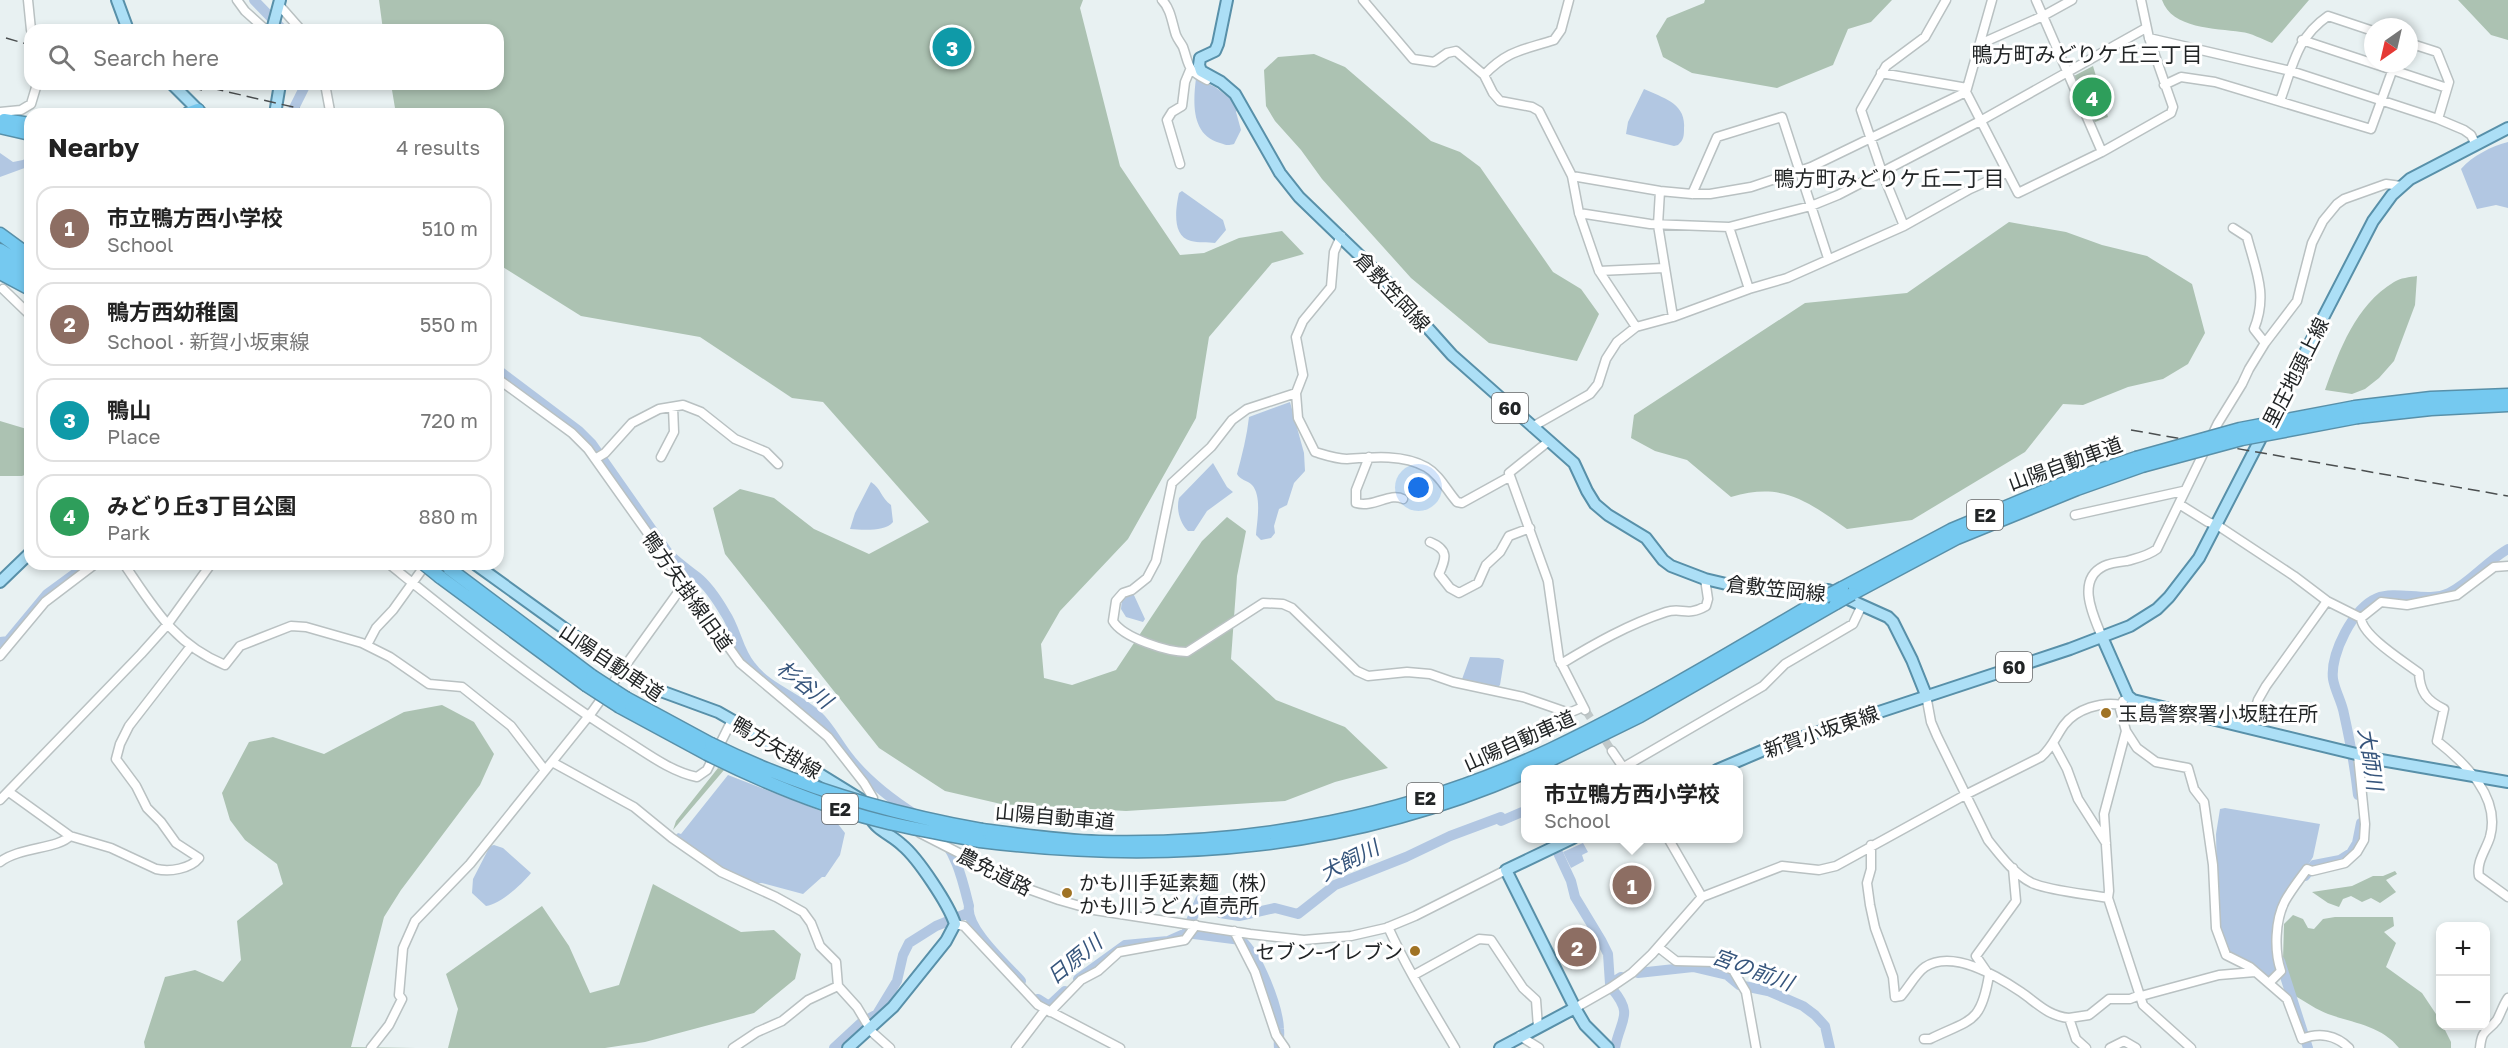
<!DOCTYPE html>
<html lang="en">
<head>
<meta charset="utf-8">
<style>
  :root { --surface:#fff; --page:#f2f2f2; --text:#222; --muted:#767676; --line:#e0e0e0; --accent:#2563eb }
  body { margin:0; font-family:"Golos Text","Noto Sans JP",sans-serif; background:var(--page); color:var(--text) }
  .controls { position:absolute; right:18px; bottom:18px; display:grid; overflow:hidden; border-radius:12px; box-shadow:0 3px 9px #0003 }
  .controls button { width:54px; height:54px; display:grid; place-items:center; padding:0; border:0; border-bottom:2px solid var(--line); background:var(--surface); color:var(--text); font:30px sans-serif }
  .compass { position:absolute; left:2364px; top:18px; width:54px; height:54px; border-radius:50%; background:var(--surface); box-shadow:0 3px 9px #0003; rotate:214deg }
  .you { position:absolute; left:1419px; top:488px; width:21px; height:21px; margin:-15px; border:4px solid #fff; border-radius:50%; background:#1a73e8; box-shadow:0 0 0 9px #1a73e833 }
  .badge { display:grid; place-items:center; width:39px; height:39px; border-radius:50%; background:var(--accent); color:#fff; font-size:20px; font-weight:700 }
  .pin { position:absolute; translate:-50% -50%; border:3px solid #fff; box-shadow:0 2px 6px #0006 }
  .popup { position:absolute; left:1521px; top:765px; width:222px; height:78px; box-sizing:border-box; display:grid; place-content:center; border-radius:12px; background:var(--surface); filter:drop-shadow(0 2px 4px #0005); font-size:20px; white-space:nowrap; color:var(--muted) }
  .popup b { font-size:22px; color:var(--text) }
  .popup::after { content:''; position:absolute; left:50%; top:100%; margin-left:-12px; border:12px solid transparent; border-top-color:var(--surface) }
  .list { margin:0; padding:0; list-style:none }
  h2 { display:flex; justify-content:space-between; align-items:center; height:78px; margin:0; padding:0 24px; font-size:26px }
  h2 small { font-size:20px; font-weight:400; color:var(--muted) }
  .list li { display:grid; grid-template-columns:39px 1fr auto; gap:18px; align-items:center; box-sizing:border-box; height:84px; margin:0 12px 12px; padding:0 12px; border:2px solid var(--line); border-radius:18px }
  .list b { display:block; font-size:22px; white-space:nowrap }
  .list p { margin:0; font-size:20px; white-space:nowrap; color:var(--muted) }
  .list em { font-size:20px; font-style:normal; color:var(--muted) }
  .icon { flex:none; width:33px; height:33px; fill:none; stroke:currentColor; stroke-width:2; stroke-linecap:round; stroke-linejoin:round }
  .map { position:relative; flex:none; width:2508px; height:1048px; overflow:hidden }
  .search { position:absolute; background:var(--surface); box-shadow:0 3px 9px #0003; left:24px; top:24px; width:480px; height:66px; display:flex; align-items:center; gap:15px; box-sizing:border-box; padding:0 21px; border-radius:18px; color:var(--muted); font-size:22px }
  .panel { position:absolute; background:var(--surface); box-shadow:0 3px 9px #0003; left:24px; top:108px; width:480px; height:462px; border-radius:18px }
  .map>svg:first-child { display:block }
  .green { fill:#acc2b2 }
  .water { fill:#b2c7e2 }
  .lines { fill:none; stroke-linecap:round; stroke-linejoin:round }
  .river { stroke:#b2c7e2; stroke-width:10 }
  .minor-tunnel { stroke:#c0c8c9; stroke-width:8; stroke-dasharray:8 4; stroke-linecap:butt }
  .minor-casing { stroke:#b9c1c2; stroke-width:11 }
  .major-casing { stroke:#5890a9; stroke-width:14 }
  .highway-casing { stroke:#5890a9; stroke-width:15 }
  .minor { stroke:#fff; stroke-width:8 }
  .major { stroke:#acdff6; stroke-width:10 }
  .highway { stroke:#75c9f0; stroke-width:12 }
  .rail { stroke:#4b4f50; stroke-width:1.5; stroke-dasharray:12 6; stroke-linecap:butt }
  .highway-bridge-casing { stroke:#5890a9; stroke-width:15; stroke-linecap:butt }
  .highway-bridge { stroke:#75c9f0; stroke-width:12 }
  .poi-dot { fill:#a07324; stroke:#fff; stroke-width:2 }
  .labels { text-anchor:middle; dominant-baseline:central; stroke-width:6; stroke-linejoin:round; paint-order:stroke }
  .shield { fill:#fff; stroke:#646667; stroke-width:1.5 }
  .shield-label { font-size:18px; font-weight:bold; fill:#222526 }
  .street-label { font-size:20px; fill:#222526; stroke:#fff }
  .poi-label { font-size:20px; fill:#222526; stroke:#fff; text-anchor:start }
  .neighbourhood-label { font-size:21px; fill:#222526; stroke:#fff }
  .water-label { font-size:21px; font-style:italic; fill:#36557c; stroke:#fff }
</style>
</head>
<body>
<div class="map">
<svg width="2508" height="1048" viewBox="0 0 2508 1048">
  <rect width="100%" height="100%" fill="#e8f1f2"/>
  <path class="green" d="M379,0H1083L1080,8L1120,166L1180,255L1204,253L1239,238L1282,231L1304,254L1272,263L1209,337L1196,418L1128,539L1060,611L1041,644L1044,678L1072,685L1116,670L1202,541L1227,517L1246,531L1237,576L1231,659L1276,700L1345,727L1388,768L1335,782L1285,801L1126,811L1001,804L945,791L879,748L725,554L713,508L740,489L774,498L814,529L869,554L929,522L823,402L792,398L700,337L581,316L498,264V114H396L391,84H498V30H383Z
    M1705,0H1892L1871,22L1848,29L1833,65L1777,88L1692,73L1663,57L1656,36L1667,18L1704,3Z
    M2162,0H2309L2272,43C2262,39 2251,33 2241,32C2215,28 2172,29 2162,0Z
    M2458,0H2508V40L2491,35Z
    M1314,54L1345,67L1431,141L1460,152L1480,167L1553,272L1581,289L1599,314L1577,361L1489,343L1411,278L1322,179L1301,150L1275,121L1266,106L1264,70L1278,57Z
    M2093,66L2108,117L2095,122L2072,77Z
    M2009,222L2066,232L2102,245L2147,256L2192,284L2205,333L2188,364L2163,379L2128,387L2083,405L2063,404L2025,452L1912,520L1847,529C1806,500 1782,482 1731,497L1687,460L1655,451L1631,438L1634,415L1805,303L1907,293Z
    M2417,276L2415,305L2394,361L2379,378L2365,389L2352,394L2325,390C2340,349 2355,306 2394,282C2400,278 2410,277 2417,276Z
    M0,421L30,430V473L22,476H0Z
    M442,705L474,722L494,754L480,785L401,890L384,917L351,1047L416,1048H145L144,1042L165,977L195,970L223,982L241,960L237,921L283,884L277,864L245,840L230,820L222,793L249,742L273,737L324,754L404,712Z
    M718,768L724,770L673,830L676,821Z
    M2395,871L2397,874L2386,880L2396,892L2380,903L2371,898L2362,902L2351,896L2343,899L2339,907L2328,903L2312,892L2352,886L2373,876H2383Z
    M653,884L741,932L774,930L801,954L795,979L754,1013L645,1042L605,1048H448L458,1009L446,974L542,906L569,946L590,993L619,985Z
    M2293,915L2303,919L2308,928L2314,929L2323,919L2335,917H2393L2394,926L2384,932L2396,943L2386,967L2422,993L2440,1020V1026H2443L2451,1042V1048H2399C2382,1026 2353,1023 2328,1014C2317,1010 2306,1002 2295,996L2283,960L2284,924Z"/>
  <path class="water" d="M1196,78L1215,87L1240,106L1236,112L1241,130L1234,144C1227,146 1226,145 1220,143C1191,135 1193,103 1196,78Z
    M1644,89C1663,98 1686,103 1684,128C1684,135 1684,140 1678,145L1674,146L1626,134L1628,122Z
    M2508,142V208L2496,205L2477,209L2461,169C2472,156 2492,146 2508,142Z
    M0,153L13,162L23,160L30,155V166L0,177Z
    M1182,191L1223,220L1226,230L1215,243C1208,242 1198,243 1191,241C1171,236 1176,207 1179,193Z
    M1290,402L1304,453L1305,471L1294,483L1287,505L1279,509L1274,526L1275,533L1271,538L1261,540L1256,535C1257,521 1262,496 1252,485C1247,480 1240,480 1237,474C1242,455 1247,436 1249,417Z
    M1213,463L1227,487L1233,492L1207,511L1194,531H1188C1180,523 1176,510 1179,498Z
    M871,482C881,488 881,498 891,505L893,522C885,532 862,530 850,529L855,513Z
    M1133,593L1145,619L1143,622L1126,617L1121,609L1122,599Z
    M1470,657L1499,658L1504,660L1500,685L1497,688L1461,682Z
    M728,775L831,815L845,833L840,855L825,877H822L803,894L762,883H753L736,877L681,841L676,835L678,833L681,834Z
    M2225,808L2320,824L2313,857L2280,909L2278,971L2269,980L2227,953L2218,931L2216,834L2220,809Z
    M1583,843L1588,852L1582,855L1584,861L1571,868L1563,852Z
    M494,845L503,848L531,873C522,884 501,904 486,906L472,893L473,879L490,846Z"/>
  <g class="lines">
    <path class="river" d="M254,0L283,30
      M291,114L306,84
      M498,370L579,431L592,444L669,554C678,563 687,569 697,577C707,585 718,601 725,613C736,629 738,651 751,666C767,688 797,697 817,715C829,726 837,742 847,755C865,779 891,799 916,815
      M0,642L8,641L47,594L88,564
      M2358,795C2355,768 2350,741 2344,714C2342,702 2335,691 2333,679C2330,654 2353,608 2377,598C2397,590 2428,603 2449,593C2471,582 2487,561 2508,549
      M935,830C956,851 962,878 969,906C965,928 1007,965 1021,981
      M1558,853L1571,881L1575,897L1601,940L1608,954L1610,984L1621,977
      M2305,876L2314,865L2340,860L2351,853L2357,843L2361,823
      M1186,933L1200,900L1214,903L1220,913L1239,916L1275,908L1298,914L1335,885L1406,857L1450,836L1501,817V821L1522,812
      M2280,961L2308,1048
      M1638,973L1693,967L1727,975L1739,985L1768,991L1803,1006L1815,1015L1825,1026L1830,1048
      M1078,979L1125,945L1168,941L1186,933L1241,940C1258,955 1278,1006 1279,1029C1280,1035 1278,1042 1279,1048
      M1613,990C1634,1015 1620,1020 1615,1048
      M1038,999L1049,1006L1065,991
      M834,1048L861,1023L877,1014L897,981L903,955L909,943L936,926L968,913"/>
    <path class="minor-tunnel" d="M1586,711L1612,751"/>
    <defs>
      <path id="minor" d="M28,0L31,30
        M237,0L245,11L266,30
        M1162,0C1171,9 1172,23 1176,35C1178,40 1181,43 1183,47C1190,67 1186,69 1207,80
        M1363,0L1413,59L1434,62L1447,53L1456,51L1484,75L1493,93L1500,101L1532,107L1539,111L1572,176L1579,213L1599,271L1636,327
        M2036,0L2102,152
        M279,5L301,30
        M2149,38L2291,71L2438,119L2464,130L2471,135L2475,143
        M2302,40L2447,88
        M2409,43L2437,52L2449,82L2438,119
        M1980,44L2043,16L2072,0
        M1881,73L1967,88
        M1484,75C1508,50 1523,50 1554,40L1561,30L1569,0
        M325,84L330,111
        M2164,85L2181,77L2215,82L2371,129L2395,63
        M1966,92L2018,193L2102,152L2171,113L2173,107L2149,38L2141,0
        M2280,101C2293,66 2296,38 2328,16L2373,31
        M0,112L21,110L31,104L37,84
        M1180,164L1167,120L1172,112L1182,106L1185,82L1190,70
        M1572,176L1660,191L1692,194H1710L1751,187L1811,167L1966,92L1992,0
        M1660,191L1658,225L1673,317
        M1692,194L1717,137L1782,117L1828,258
        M1579,213L1650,224L1729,227L1811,206L1838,195L1982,120L2146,28
        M1904,226L1882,172L1861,110L1886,66L1925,37L1946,0
        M1729,227L1749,289
        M2233,228L2247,237C2256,271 2268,295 2254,329L2265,343
        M1341,236L1334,252L1331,287L1303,321L1296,337L1303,375L1296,393L1298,418L1315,452C1325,455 1336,459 1347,459C1372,457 1403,454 1426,467C1440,475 1447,491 1457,502L1462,503L1509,477
        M1599,271L1664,268
        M3,289L30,315
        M498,379L572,433L588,449L740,663L828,737L864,783L873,798L872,806L900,822
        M1296,393L1247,409L1232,420L1211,447L1172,483L1156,561L1147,578L1132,590L1123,593L1116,601L1113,621C1123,638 1168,652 1187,652L1263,603L1283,604L1292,608L1357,671L1368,676L1407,672L1430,674L1453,682L1523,697L1569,713L1583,707
        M1532,427L1590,394L1598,384L1606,359L1617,342L1636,327L1673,317L1749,289L1787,278L1904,226L1970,189L2006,173
        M1549,441L1509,473L1548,581L1559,659L1585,710
        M661,457L674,432L673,407
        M1369,457L1356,490V503C1374,508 1390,492 1403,499
        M595,459L605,453L632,423L659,409L683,405L701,412L735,439L766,452L778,464
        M2179,504L2208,522L2217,525L2294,576L2327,601L2361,618C2362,636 2405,662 2419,673C2420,692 2427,701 2444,709L2437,741C2465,763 2501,797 2490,837C2486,850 2476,862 2479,876L2508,897
        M2075,515L2183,491
        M1430,542C1449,550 1446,558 1439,574L1450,588L1459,593L1478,583L1486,565L1500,552L1509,536L1530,528
        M124,564C154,608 174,644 225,665L240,646L291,626L306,627L362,643L390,657L429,684L462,687L511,726L544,769
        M389,564C465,625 541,687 624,739C645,752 671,772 697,777L707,770L732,720
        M2361,618L2381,602L2407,605L2457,595L2494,567L2508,566
        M2102,637C2094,617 2075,580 2104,566C2110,563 2119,562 2127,561C2137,558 2148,556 2157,549L2218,423L2242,384L2249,369L2265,343L2297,301L2312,243L2323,221L2337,204L2344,199L2386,184L2401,186
        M367,645L376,628L393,610L426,564
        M0,656L45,602L95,564
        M1561,664C1594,644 1629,624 1666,612C1682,607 1687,617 1706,606L1708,599L1705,579
        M1926,695L1931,722L1937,736L1988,840C2000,855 2014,874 2032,883C2050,891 2087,894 2108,898
        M2123,701L2120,709L2126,731L2104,814L2109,891L2108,898L2143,1005L2191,1048
        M2250,727L2258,700L2266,686L2327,601
        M2126,731L2137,748L2156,762L2188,768L2194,789L2204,802L2213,865L2216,928L2226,955L2250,967L2287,999L2302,1039C2319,1032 2336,1035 2349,1048
        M2053,743L2067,769L2078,799L2106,843
        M1612,751L1625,770
        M552,762L634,807L672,838L721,872L776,897L803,912L811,923L820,946L836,962L838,986L857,1007L872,1032L890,1048
        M1624,767L1763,686L1785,664L1853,624L1862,605
        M9,792L70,836L111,848L156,869C170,872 190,869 199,858L176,843L161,822L147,808L136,786L116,759L120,744L129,726L191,646
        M0,800L141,654L167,625L211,564
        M920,833L1031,890L1059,900L1094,910L1250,934L1304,940L1351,936L1386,928L1415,916L1506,870
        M1668,838L1702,897
        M1871,845V869L1867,883L1870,905L1875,928L1893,977L1895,997L1901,996C1909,987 1916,973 1925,967C1953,949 1997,976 2021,992C2037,1003 2048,1016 2069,1018
        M0,862C19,847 58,849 70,836
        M955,924L964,926L1038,1005L1120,1048
        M1388,927C1407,969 1432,1009 1455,1048
        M1234,931L1255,972L1276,1035L1285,1048
        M1658,947L1676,961L1715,962L1733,970L1746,992L1756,1048
        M1414,975L1479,939L1491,940L1523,988L1536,1000L1538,1027
        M2269,983L2281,971C2274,951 2275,920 2285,901C2291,890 2300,879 2307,869L2312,871L2345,863L2357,852L2364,840L2365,824L2358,755
        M2141,996L2219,975L2255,972
        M1575,1008L1610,988L1632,973L1652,954L1702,897L1782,866L1819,870L1836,866L1965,795L2041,757C2052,748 2056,736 2064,725C2076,709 2102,701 2121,705
        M1050,1012L1081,980L1098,971L1119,952L1185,940L1196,925
        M1520,1036L1539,1048
        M1924,1039H1930C1971,1019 1981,1024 1989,975L1976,956L2016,901L2013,868
        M371,1048L389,1025L402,999L399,995L403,948L415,921L470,864L592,712L684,584
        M733,1048L757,1032L782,1021L808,1000L838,986
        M1016,1048L1045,1010
        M2086,1048L2076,1039L2069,1018L2089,1015L2109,999H2130L2140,995
        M2110,1048L2124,1041L2136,1048
        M2480,1048C2482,1028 2487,1033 2497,1020C2501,1013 2503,1005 2508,998"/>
      <path id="major" d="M117,0L128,30
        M1227,0L1218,44L1215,51L1200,58L1199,65L1201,71L1221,82L1235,94L1280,173L1299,197L1384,279L1452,355L1574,463L1587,491L1595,504L1608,515L1646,538L1663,560L1671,566L1705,579L1739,587L1828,590L1888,617L1893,622L1912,660L1926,695
        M272,30L280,0
        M172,84L202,114
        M275,114L280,84
        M475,564L622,670L658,690L718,712L732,720L860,799
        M0,582L30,553
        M2102,637L2128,696L2133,700L2381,760L2508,782
        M1717,770L1764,750L2070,649L2130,626L2157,609L2169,597L2199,558L2373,221L2392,195L2410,179L2508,128
        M1573,838L1506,870L1575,1008L1585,1025L1608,1048
        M848,1048L893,1007L946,941L955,924C949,905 918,858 902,845C892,835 876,830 870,817
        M1500,1048L1575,1008"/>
      <path id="highway" d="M187,114L198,110
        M4,120L30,124
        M0,127L30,134
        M0,234L30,256
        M0,250L30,268
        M0,262L30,281
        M0,273L30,289
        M2355,407L2431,398L2508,395
        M2358,417L2431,409L2508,405
        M443,564L592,676
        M440,577L586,685
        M1842,588L1951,530L2073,479L2136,458
        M1852,594L1957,538L2077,489L2142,466
        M626,698L711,744
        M620,707L707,754
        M1530,770L1640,716L1836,603
        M982,830C1021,835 1060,841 1099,842C1255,846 1410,816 1552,749C1646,704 1735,650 1825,597
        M980,841C1169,865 1350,849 1526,772"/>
    </defs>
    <use href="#minor" class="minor-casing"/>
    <use href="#major" class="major-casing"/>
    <use href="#highway" class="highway-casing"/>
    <use href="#minor" class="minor"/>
    <use href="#major" class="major"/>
    <use href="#highway" class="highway"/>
    <path class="rail" d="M6,38L30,45
      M178,84L202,90
      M194,84L323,114
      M2131,430L2508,496"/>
    <defs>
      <path id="highway-bridge" d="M2136,458L2240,429L2355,407
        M2142,466L2242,439L2358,417
        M424,564L440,577
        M1825,597L1842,588
        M1836,603L1852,594
        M592,676L626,698
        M586,685L620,707
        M711,744C798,787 887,813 982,830
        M707,754C761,781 818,805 877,820C911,829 946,834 980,841"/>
    </defs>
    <use href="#highway-bridge" class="highway-bridge-casing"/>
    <use href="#highway-bridge" class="highway-bridge"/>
  </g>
  <g class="poi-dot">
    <circle cx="2106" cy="713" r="6"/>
    <circle cx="1067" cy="893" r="6"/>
    <circle cx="1415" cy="951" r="6"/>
  </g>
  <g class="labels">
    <g class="shield">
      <rect x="1492" y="393" width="36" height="30" rx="4.5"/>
      <rect x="1967" y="500" width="36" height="30" rx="4.5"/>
      <rect x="1996" y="652" width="36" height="30" rx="4.5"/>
      <rect x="1407" y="783" width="36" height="30" rx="4.5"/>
      <rect x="822" y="794" width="36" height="30" rx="4.5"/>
    </g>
    <g class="shield-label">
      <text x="1510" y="408">60</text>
      <text x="1985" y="515">E2</text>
      <text x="2014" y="667">60</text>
      <text x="1425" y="798">E2</text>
      <text x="840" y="809">E2</text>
    </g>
    <g class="street-label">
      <text transform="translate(1393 291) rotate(47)">倉敷笠岡線</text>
      <text transform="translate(2295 372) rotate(-63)">里庄地頭上線</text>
      <text transform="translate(2065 463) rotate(-20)">山陽自動車道</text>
      <text transform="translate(1776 588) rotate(6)">倉敷笠岡線</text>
      <text transform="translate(688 591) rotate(55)">鴨方矢掛線旧道</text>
      <text transform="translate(612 662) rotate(34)">山陽自動車道</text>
      <text transform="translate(1821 731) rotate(-19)">新賀小坂東線</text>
      <text transform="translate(1519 740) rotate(-24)">山陽自動車道</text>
      <text transform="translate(777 747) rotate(31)">鴨方矢掛線</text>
      <text transform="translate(1055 816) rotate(5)">山陽自動車道</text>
      <text transform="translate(995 871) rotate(27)">農免道路</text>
    </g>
    <g class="poi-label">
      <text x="2118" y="713">玉島警察署小坂駐在所</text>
      <text x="1079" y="882">かも川手延素麺（株）<tspan x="1079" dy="23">かも川うどん直売所</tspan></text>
      <text x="1403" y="951" text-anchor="end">セブン-イレブン</text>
    </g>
    <g class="neighbourhood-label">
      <text x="2087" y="54">鴨方町みどりケ丘三丁目</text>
      <text x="1889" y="178">鴨方町みどりケ丘二丁目</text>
    </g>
    <g class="water-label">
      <text transform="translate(805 684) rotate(38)">杉谷川</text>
      <text transform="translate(2371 759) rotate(81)">大師川</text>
      <text transform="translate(1349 860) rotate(-27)">犬飼川</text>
      <text transform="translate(1074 959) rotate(-39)">日原川</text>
      <text transform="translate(1753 969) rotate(20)">宮の前川</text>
    </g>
  </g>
</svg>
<div class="controls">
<button>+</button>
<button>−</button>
</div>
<svg class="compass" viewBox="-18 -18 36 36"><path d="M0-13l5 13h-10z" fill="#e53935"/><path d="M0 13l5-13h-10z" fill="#767676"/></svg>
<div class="you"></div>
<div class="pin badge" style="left:1632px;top:885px;background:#8d6e63">1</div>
<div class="popup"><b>市立鴨方西小学校</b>School</div>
<div class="pin badge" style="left:1577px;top:947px;background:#8d6e63">2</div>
<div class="pin badge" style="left:952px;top:47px;background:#0f9aa8">3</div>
<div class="pin badge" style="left:2092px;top:97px;background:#2e9e5b">4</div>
<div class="search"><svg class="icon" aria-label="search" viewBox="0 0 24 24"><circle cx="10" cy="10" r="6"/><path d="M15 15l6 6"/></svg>Search here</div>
<section class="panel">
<h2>Nearby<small>4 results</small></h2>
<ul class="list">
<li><span class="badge" style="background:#8d6e63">1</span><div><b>市立鴨方西小学校</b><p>School</p></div><em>510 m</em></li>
<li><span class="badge" style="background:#8d6e63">2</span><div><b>鴨方西幼稚園</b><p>School · 新賀小坂東線</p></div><em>550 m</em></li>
<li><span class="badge" style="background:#0f9aa8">3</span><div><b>鴨山</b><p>Place</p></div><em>720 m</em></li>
<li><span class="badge" style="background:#2e9e5b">4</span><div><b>みどり丘3丁目公園</b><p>Park</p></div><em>880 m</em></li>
</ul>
</section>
</div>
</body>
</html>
